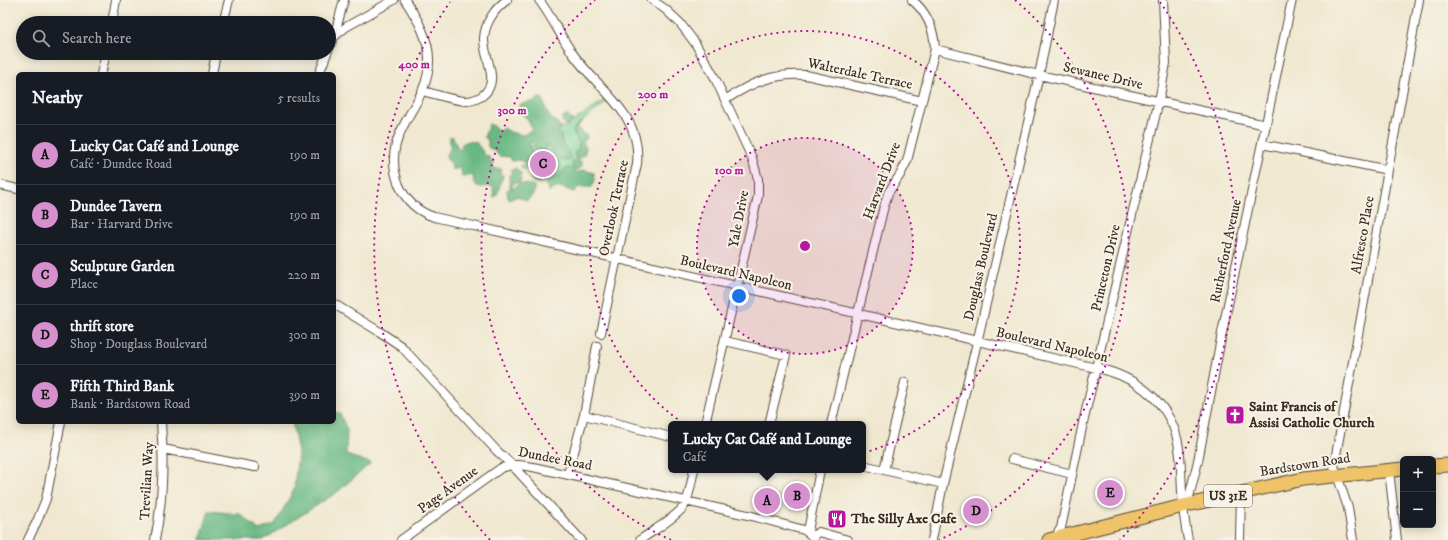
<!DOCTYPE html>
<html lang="en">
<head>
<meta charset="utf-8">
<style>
  :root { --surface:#171b24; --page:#20242c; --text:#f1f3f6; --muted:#9ea1a6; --line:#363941; --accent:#d690ce }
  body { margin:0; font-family:"IM FELL DW Pica",serif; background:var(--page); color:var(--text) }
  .controls { position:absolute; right:12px; bottom:12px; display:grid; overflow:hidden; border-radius:6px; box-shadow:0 2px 10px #0003 }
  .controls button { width:36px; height:36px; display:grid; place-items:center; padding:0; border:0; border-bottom:1px solid var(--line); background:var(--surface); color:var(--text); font:20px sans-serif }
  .you { position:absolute; left:739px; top:296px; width:14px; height:14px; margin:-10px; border:3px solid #fff; border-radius:50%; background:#1a73e8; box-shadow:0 0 0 6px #1a73e833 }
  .badge { display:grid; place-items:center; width:26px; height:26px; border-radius:50%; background:var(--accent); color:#111; font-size:13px; font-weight:700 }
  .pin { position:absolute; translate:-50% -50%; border:2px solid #fff; box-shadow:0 1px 4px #0006 }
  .popup { position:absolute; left:668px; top:421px; width:198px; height:52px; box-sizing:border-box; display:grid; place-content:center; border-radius:6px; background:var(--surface); filter:drop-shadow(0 1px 3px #0005); font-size:13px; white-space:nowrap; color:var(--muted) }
  .popup b { font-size:15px; color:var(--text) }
  .popup::after { content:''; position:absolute; left:50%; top:100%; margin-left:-8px; border:8px solid transparent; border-top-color:var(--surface) }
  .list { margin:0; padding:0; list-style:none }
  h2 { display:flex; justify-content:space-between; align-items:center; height:52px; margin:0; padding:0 16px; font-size:17px }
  h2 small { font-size:13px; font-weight:400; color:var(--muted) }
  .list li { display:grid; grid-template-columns:26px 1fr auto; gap:12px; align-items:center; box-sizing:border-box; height:60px; padding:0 16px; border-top:1px solid var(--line) }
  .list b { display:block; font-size:15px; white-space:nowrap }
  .list p { margin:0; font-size:13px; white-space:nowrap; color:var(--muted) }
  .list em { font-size:13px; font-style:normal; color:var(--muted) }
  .icon { flex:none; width:22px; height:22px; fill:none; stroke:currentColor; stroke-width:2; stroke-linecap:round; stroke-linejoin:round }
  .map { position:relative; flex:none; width:1448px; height:540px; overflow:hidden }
  .search { position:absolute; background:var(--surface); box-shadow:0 2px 10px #0003; left:16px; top:16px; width:320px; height:44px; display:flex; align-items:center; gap:10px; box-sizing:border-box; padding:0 14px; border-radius:22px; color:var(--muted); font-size:15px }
  .panel { position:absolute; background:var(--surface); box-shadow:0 2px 10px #0003; left:16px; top:72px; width:320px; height:352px; border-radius:6px }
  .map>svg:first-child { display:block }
  .green { fill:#84d99d; stroke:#60825e }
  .forest { fill:#6bb984; stroke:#537251 }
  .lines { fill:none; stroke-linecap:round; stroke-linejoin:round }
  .street-casing { stroke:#564639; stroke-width:10 }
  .primary-casing { stroke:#564639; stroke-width:15 }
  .street { stroke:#fff; stroke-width:8 }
  .primary { stroke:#efc469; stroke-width:13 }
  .ring { fill:none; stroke:#b5179e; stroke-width:2; stroke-dasharray:2 4 }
  .labels { text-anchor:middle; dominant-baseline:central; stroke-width:4; stroke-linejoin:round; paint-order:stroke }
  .shield { fill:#f7f3e8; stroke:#73665b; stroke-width:1 }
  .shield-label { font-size:13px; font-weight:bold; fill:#3b2a1e }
  .street-label { font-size:14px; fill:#3b2a1e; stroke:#f7f3e8 }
  .poi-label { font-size:14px; font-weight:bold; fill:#3b2a1e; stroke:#f7f3e8; text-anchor:start }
  .centre { fill:#b5179e; stroke:#f7f3e8; stroke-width:2 }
  .ring-label { font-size:12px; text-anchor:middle; font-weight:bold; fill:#b5179e; stroke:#f7f3e8; stroke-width:4; stroke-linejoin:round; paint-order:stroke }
</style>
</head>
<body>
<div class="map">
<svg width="1448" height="540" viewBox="0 0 1448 540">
  <rect width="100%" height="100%" fill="#f7f3e8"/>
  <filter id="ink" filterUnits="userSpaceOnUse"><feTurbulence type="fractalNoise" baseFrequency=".025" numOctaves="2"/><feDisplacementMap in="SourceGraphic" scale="8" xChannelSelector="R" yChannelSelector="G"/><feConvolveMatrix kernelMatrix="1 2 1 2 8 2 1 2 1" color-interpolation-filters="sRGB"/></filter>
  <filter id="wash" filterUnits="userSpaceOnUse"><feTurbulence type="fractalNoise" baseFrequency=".012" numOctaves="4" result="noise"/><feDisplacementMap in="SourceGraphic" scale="16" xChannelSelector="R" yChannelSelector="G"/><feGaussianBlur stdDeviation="0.9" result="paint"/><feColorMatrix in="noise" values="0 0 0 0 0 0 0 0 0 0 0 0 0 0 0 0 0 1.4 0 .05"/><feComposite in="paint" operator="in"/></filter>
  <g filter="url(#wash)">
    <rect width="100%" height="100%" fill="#f0e8d0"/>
    <path class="green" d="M605,98L608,102L605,103L574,128L575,136L580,144L579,149L574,155L576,160L572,171C561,171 561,171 558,181L557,176L555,174C548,181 542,176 534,172L531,174V172L528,171L526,168L524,170L521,167C523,161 530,161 532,154L529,144L530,142L533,141L535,143V149L540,151L547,146H550L556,154L558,155L559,157L565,161L570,159L569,152C564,147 560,142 561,135L558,132L560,127L567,126L603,101Z"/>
    <path class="forest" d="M539,98H542C547,110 546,117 559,124L560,127L558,132L561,135C560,142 564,147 569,152L570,159L567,161L560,160L558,155L553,153L550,146H547L544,151L534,149L535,143L533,141L530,142L529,144L531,149L532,157L526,162L517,160L512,161L510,157L499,156L496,152L488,147V140L484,137L489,124L494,126L499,131L504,128C509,133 518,134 524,135L532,129L528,119L520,113L519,105L535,101Z
      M566,116H569L573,121L567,126L562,121V118Z
      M581,122L576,129L582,131V133L587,136V138L583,142L586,148L584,156L579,158L582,165L581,167L575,171L576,173L584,170L594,173L595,180L592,187H579L574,192L560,187L551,190L550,192L547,185L544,182C536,184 530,184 531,174L534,172L548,178L555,174L558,179C561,171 563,171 569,167L572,170L573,168L572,162L576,159L574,152L579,149L578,146L580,144L575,136L576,134L573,133C574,127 577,126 581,122Z
      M450,137H453L458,149L460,150L462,148L461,145C465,141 470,141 476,142C479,147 483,151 485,156H488L494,164L492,168L501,169L500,174L503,175V177C499,183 500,193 494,198L493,190L494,188L489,186L482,187L477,186L473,181L474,177L469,175L465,177H462L461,169L459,168L452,170L451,162L447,160L446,154C453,150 449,143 450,137Z
      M516,168L522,174L519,175L521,179L520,182L513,183L512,190L519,183L531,185L535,188L534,193L527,201L517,196L510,200L508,198L507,190L511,187L508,185L510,182L508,180L510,178L508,176L512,173L511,170Z
      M334,412L340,414L347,430L346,455L371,463L336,493L263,540H201V537L209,511L240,514L259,530L275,524L294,490L298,452L292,422H334Z"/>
  </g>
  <g filter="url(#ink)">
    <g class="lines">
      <defs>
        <path id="street" d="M405,0C417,18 430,40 429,62C428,109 378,132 399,185C406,201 419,212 434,217L1105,370C1143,381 1173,407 1179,448C1182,467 1181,487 1183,506C1184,518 1186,529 1188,540
          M539,0C552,17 561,37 573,54C599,91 642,113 637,164L601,333
          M652,0L665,9L680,23L695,43L714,76L752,158L758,179V196L705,424
          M112,23L116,0
          M223,23L229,0
          M334,37L344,0
          M329,49L334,37L346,27L394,0
          M935,49L1039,75L1266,125
          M101,74L106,53
          M212,74L216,53
          M319,74L327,53
          M422,91C436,94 454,101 467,101C473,101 477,99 482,96C502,81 483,58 484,38C485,23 495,8 507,0
          M725,100C752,82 774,73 806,75L922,101
          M1262,144L1388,170
          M0,185L18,189
          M334,304L380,332L401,346L496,450L512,465H519L533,467L752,516L804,530L811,535L814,540
          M725,341L786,355L769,424
          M584,415L671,437
          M831,424L883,210L888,193L900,175L907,161L935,49C934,29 928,13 912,0
          M163,449L255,467
          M1012,459L1072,474
          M863,465L943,484
          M884,470L905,382
          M1389,470L1397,540
          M568,474L584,415L597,346
          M1183,506L1189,497L1198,461L1222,333L1292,0
          M808,531L820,470
          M812,536L819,532L848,540
          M1054,539L1061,528L1083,423L1160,96L1166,63L1163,0
          M28,540L38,519L46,499L61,422
          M155,540C163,501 164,461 161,422
          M401,540L501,468L512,465L581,540
          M640,540C651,532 677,517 684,506C690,496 691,482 694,470
          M932,540L943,484L979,334L1039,75L1054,0
          M1240,540L1241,493
          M1353,540L1348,508L1334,466L1419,0"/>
        <path id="primary" d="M1433,466L1448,465
          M1049,540L1183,506L1303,479L1403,469"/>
      </defs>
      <use href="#street" class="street-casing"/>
      <use href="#primary" class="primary-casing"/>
      <use href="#street" class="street"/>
      <use href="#primary" class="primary"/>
    </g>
  </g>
  <circle cx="805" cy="246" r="108" fill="#b5179e" fill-opacity=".12"/>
  <g class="ring">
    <circle cx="805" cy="246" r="108"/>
    <circle cx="805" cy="246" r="215"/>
    <path d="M671 540A323 323 0 0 1 595 0M1015 0A323 323 0 0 1 939 540"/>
    <path d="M490 540A431 431 0 0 1 450 2M1160 2A431 431 0 0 1 1120 540"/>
  </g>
  <defs>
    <symbol id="church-square" viewBox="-11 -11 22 22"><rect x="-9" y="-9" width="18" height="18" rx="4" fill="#b5179e" stroke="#f7f3e8"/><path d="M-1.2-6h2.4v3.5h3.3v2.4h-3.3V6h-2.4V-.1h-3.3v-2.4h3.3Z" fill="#fff"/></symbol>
    <symbol id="restaurant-square" viewBox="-11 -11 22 22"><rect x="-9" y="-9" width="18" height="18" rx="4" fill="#b5179e" stroke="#f7f3e8"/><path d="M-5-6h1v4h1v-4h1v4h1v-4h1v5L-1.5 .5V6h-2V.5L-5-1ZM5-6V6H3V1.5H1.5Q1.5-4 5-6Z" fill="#fff"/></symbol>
  </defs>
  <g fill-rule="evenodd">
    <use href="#church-square" x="1224" y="404" width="22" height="22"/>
    <use href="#restaurant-square" x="826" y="508" width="22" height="22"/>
  </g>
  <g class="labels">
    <rect class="shield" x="1204" y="485" width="48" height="22" rx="3"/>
    <g class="shield-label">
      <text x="1228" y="496">US 31E</text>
    </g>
    <g class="street-label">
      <text transform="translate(860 74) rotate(12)">Walterdale Terrace</text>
      <text transform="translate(1103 76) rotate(13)">Sewanee Drive</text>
      <text transform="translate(882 181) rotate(-69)">Harvard Drive</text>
      <text transform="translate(614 208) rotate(-78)">Overlook Terrace</text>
      <text transform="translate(739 219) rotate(-79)">Yale Drive</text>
      <text transform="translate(1363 235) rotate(-80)">Alfresco Place</text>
      <text transform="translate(1226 251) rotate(-78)">Rutherford Avenue</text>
      <text transform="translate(981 267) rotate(-77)">Douglass Boulevard</text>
      <text transform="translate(1106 268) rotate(-77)">Princeton Drive</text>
      <text transform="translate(736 273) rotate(13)">Boulevard Napoleon</text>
      <text transform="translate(1052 345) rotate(13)">Boulevard Napoleon</text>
      <text transform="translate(555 459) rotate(11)">Dundee Road</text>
      <text transform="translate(1305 465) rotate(-9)">Bardstown Road</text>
      <text transform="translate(147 481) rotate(-87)">Trevilian Way</text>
      <text transform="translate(448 490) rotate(-36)">Page Avenue</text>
    </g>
    <g class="poi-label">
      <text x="1249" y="407">Saint Francis of<tspan x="1249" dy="16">Assisi Catholic Church</tspan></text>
      <text x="851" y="519">The Silly Axe Cafe</text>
    </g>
  </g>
  <circle cx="805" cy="246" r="6" class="centre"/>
  <g class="ring-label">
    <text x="414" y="68">400 m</text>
    <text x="653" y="98">200 m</text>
    <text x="512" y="114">300 m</text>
    <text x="729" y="174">100 m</text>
  </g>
</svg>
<div class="controls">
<button>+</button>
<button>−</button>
</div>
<div class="you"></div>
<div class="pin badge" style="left:767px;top:501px">A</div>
<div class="popup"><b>Lucky Cat Café and Lounge</b>Café</div>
<div class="pin badge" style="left:797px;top:496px">B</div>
<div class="pin badge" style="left:543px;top:164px">C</div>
<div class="pin badge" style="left:976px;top:511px">D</div>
<div class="pin badge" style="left:1110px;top:493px">E</div>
<div class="search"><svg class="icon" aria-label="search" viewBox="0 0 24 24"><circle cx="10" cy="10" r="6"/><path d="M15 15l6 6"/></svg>Search here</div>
<section class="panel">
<h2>Nearby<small>5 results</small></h2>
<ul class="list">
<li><span class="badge">A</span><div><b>Lucky Cat Café and Lounge</b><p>Café · Dundee Road</p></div><em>190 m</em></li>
<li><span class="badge">B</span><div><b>Dundee Tavern</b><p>Bar · Harvard Drive</p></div><em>190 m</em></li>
<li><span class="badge">C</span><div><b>Sculpture Garden</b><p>Place</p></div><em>220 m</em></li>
<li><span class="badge">D</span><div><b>thrift store</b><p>Shop · Douglass Boulevard</p></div><em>300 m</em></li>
<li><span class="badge">E</span><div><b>Fifth Third Bank</b><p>Bank · Bardstown Road</p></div><em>390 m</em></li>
</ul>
</section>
</div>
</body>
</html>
